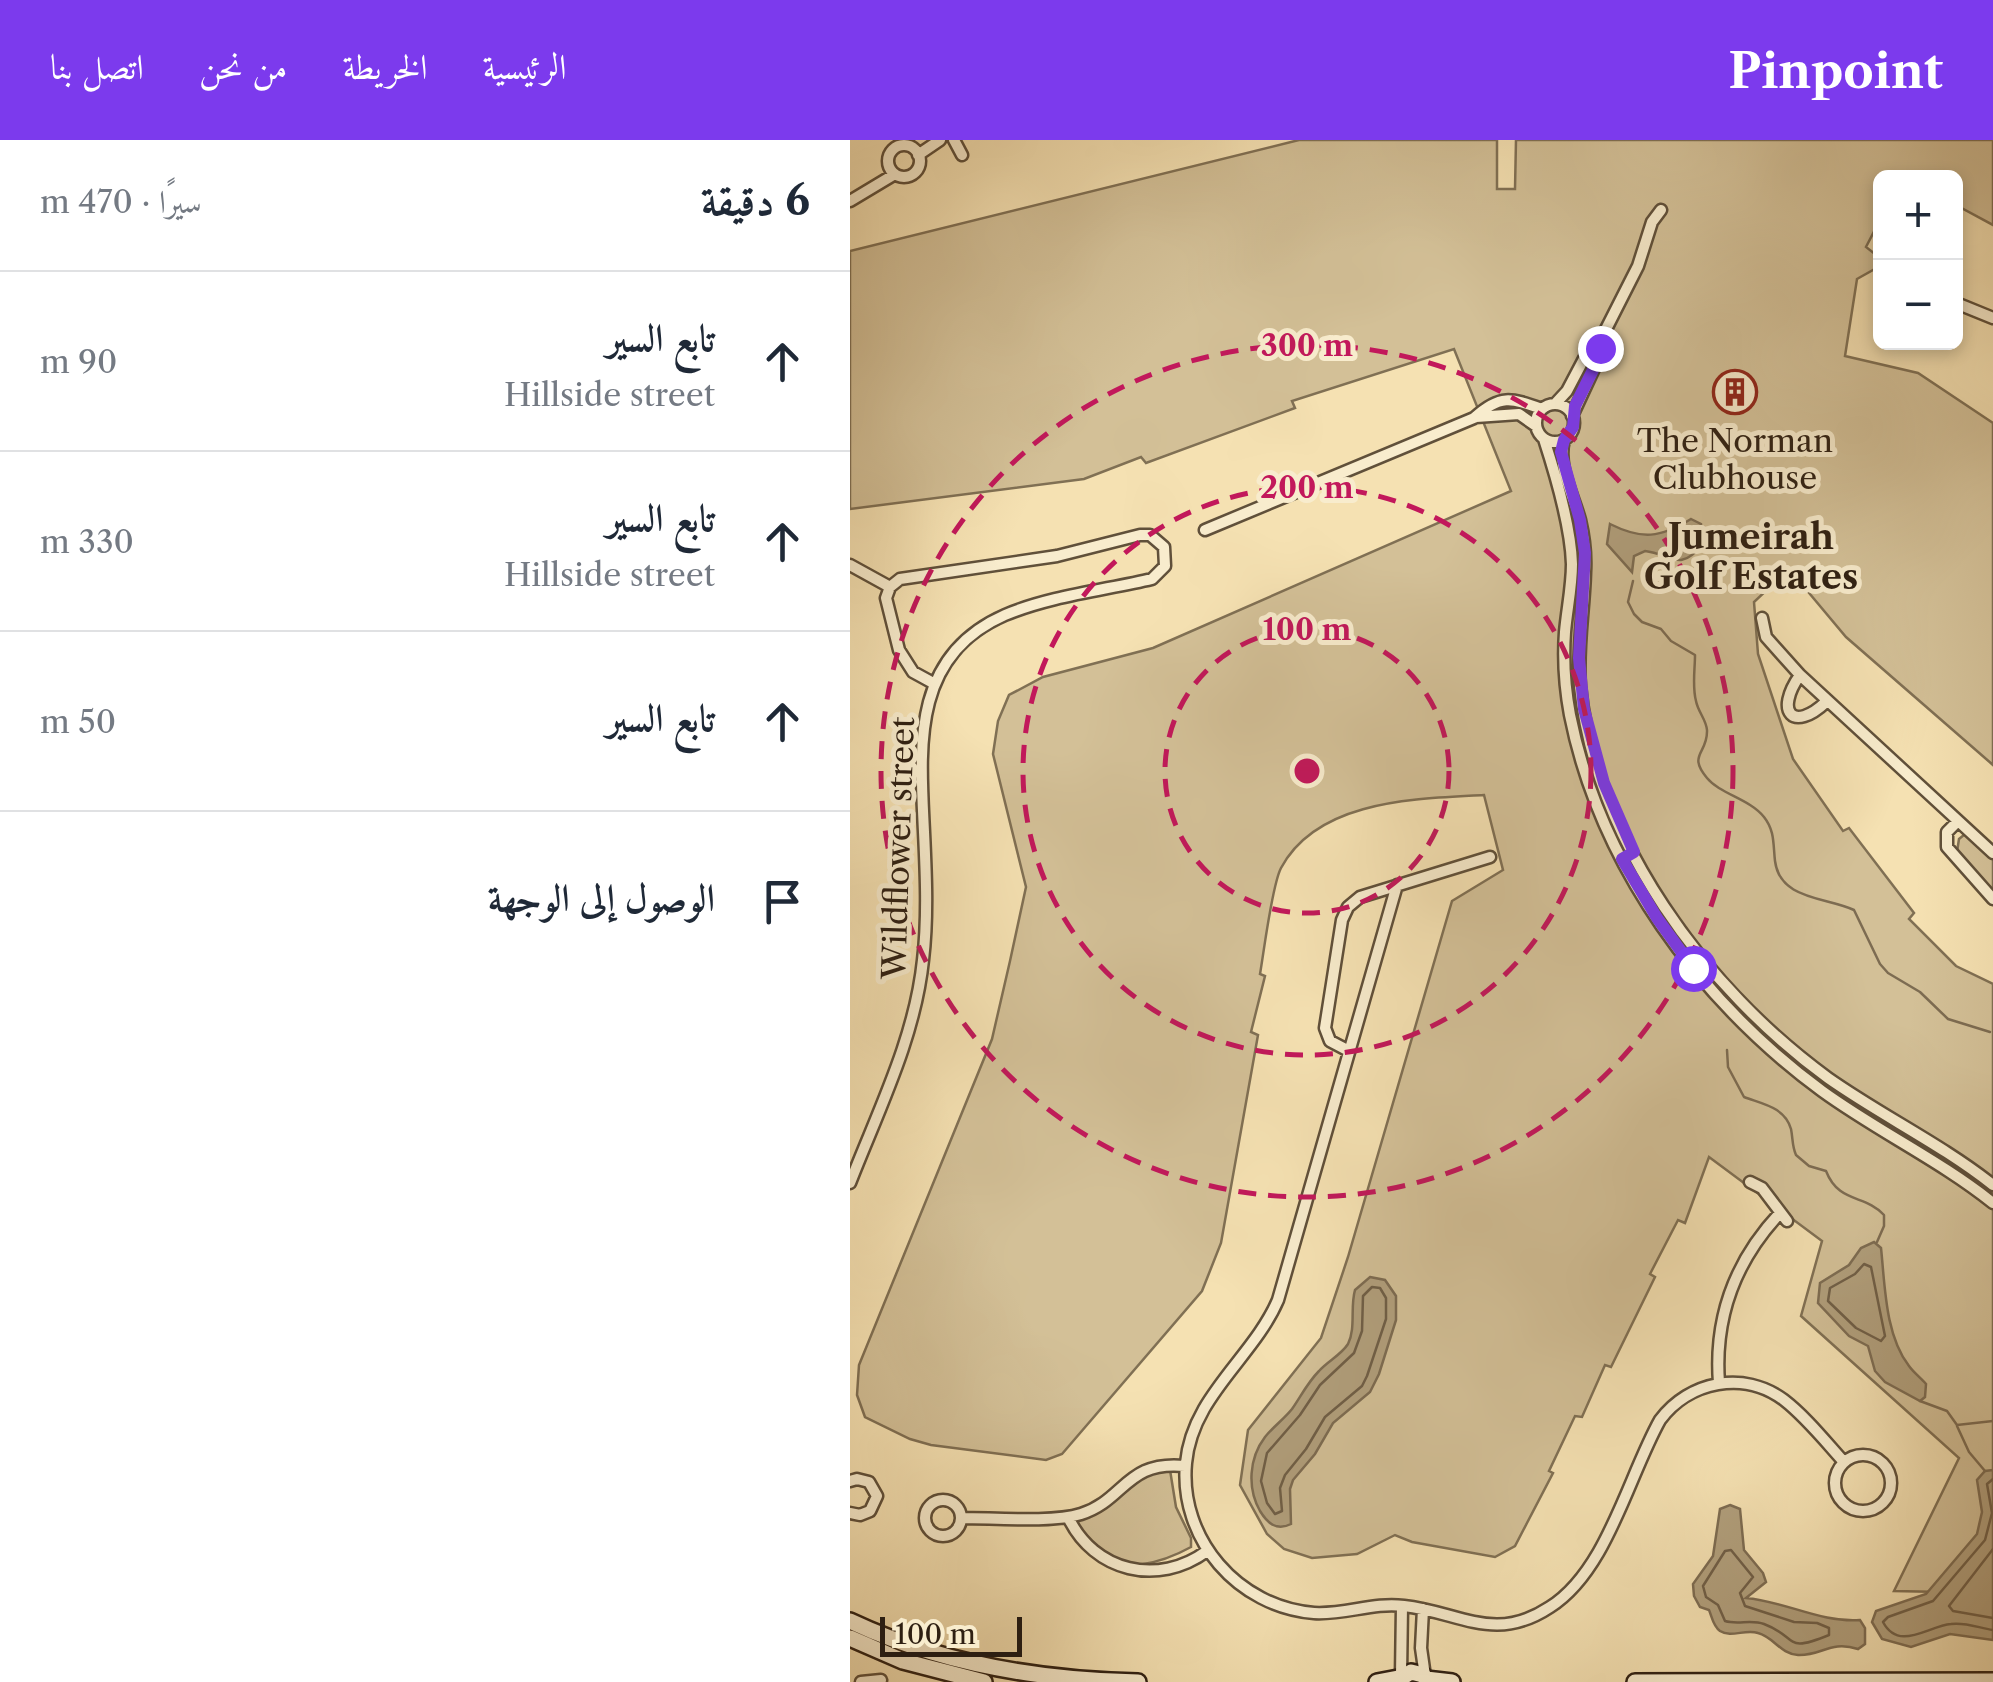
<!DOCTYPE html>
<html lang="ar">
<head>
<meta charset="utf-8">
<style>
  :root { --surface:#fff; --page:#f6f6f7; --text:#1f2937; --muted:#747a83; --line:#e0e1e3; --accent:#7c3aed }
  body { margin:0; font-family:"Libre Caslon Text",Amiri,serif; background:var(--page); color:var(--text); direction:rtl }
  .controls { position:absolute; right:30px; top:30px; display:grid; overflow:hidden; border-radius:15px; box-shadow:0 5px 15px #0003 }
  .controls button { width:90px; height:90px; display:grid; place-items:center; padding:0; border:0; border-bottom:2px solid var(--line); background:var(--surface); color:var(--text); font:50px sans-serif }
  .scale { position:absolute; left:30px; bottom:25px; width:142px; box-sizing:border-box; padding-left:10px; border:5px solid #2e1f12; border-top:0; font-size:28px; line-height:35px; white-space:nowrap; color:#2e1f12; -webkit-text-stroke:8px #f8eccd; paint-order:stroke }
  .stop { position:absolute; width:30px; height:30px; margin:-22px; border:8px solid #7c3aed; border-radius:50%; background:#fff }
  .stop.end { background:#7c3aed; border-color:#fff; box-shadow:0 2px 10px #0008 }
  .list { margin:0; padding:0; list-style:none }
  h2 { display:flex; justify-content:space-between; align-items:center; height:130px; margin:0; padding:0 40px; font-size:42px }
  h2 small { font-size:32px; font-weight:400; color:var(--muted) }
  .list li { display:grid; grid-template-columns:65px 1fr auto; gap:30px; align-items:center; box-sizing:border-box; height:180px; padding:0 40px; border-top:2px solid var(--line) }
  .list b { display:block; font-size:38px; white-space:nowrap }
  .list p { margin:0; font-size:32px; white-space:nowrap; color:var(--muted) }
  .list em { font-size:32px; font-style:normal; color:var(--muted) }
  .icon { flex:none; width:55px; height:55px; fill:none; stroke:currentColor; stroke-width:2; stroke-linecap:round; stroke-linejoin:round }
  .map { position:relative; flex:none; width:1143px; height:1542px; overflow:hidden; direction:ltr }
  header { display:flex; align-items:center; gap:60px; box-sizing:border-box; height:140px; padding:0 50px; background:var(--accent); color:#fff }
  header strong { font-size:48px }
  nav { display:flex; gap:55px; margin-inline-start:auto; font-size:35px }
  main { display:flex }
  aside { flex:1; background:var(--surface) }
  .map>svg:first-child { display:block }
  .green { fill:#d3c097; stroke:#807054; stroke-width:2.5 }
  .water { fill:#b19f7c; stroke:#7d6c52; stroke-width:2.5 }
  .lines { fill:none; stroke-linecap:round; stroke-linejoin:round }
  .shore { stroke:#705f47; stroke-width:2.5 }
  .stream { stroke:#7d6c52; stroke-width:2.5 }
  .street-casing { stroke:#60503a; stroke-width:15 }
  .secondary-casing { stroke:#2e1f12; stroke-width:20 }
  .street { stroke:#f8eccd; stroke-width:10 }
  .secondary { stroke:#f8eccd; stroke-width:15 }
  .route { stroke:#7c3aed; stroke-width:12 }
  .ring { fill:none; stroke:#c2185b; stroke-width:5; stroke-dasharray:18 12 }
  .labels { text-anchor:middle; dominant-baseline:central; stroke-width:10; stroke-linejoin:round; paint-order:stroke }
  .poi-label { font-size:32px; fill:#2e1f12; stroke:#f8eccd }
  .street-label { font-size:32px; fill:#2e1f12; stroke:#f8eccd }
  .neighbourhood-label { font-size:35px; font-weight:bold; fill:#2e1f12; stroke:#f8eccd }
  .centre { fill:#c2185b; stroke:#f8eccd; stroke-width:5 }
  .ring-label { font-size:30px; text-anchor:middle; font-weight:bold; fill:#c2185b; stroke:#f8eccd; stroke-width:10; stroke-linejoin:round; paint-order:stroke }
</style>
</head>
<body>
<header>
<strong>Pinpoint</strong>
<nav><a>الرئيسية</a><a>الخريطة</a><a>من نحن</a><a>اتصل بنا</a></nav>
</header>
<main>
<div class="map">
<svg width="1143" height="1542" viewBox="0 0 1143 1542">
  <rect width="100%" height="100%" fill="#f5e1b2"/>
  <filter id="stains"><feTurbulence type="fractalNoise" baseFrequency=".002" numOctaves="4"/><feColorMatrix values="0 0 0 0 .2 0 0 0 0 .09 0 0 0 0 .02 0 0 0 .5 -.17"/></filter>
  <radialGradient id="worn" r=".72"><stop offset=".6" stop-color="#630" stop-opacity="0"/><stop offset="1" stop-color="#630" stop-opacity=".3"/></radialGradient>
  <path class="green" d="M449,0H647V49H665L666,0H1143V85L1106,65V38H1030V80L1016,107L1030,118V126L1007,139L995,216L1068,233L1143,283V625L996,497L939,429L904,462L908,514L943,619L993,691L999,688L1064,773L1059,779L1106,826L1143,844V1453L1044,1451L1109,1318L951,1176L972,1101L859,1017L835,1083L828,1080L800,1134L805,1137L761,1227L755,1225L732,1277L725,1276L699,1331L703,1333L665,1406L645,1417L562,1402L545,1395L507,1414L462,1418L434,1409L417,1394L390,1345L398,1290L471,1198L498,1117L602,761L653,730L634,655C567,659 468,659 431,728C422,745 414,811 410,834L415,836L401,892L408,895L371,1103L352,1151L212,1314L196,1320L81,1305L60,1299L15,1277L7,1255L9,1225L142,899L160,821L176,747L143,614L148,581L159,555L193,537L303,508L661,351L604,209L442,261L445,268L296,323L291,317L234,339L0,369V111Z
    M1115,694L1143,717V755L1107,712L1109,699Z
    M320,1330L326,1367L341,1398V1407C314,1422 268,1437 241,1411C232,1402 226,1387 219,1376L243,1367L287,1334Z"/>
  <path class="water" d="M841,379L851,384L852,405C829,433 821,414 795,411L784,416L782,432L757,404L760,384C792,400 810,398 841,379Z
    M1024,1102L1031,1108C1035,1145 1035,1195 1059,1226C1064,1233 1071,1238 1076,1244L1075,1257L1070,1261L1035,1242L1025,1231L1018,1206L999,1196L968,1163L970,1143L999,1125L1011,1108Z
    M520,1137L535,1140L546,1156V1180L529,1234L520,1252L483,1283L465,1314L443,1340L440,1349L441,1384C427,1391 418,1384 410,1371C397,1348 399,1318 415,1297C423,1287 434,1279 442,1269C451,1256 458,1242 469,1231C478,1221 491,1215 498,1204C506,1188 500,1167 505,1150Z
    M1143,1330V1500L1100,1494L1061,1507L1032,1499L1022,1482L1026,1471L1076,1454L1127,1394L1132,1372L1127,1340L1135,1331Z
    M880,1365L890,1369L894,1410L913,1433L916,1442L896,1458C934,1461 971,1483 1010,1480L1015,1488V1504L1008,1509C980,1500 972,1516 948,1515C930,1514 924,1497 908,1493C895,1489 881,1498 870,1491C863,1486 862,1477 859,1470L850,1467L844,1456L843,1444L863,1416L870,1369Z"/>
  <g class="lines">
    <path class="shore" d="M1014,1124L1021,1127L1035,1196L1031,1201L1006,1188L978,1161L980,1148L1005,1134Z
      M522,1147L530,1148L536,1158V1179L517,1236L512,1246L475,1277L456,1309L435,1335L430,1348L432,1371L425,1374L417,1363L411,1341L417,1313L450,1275L470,1245L504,1213L512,1191L513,1156Z
      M1143,1339L1137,1344L1142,1373L1135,1400L1083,1461L1038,1477L1033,1482C1049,1512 1078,1486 1101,1484C1116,1482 1129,1488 1143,1490
      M1143,1409L1099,1466L1103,1471L1143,1478
      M881,1410L903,1437L890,1453L895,1466L944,1482L967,1483L979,1488V1495C933,1514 949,1497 914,1484C901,1479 888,1485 875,1481L868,1465L856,1457L853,1446L875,1411Z"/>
    <path class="stream" d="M783,441L778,462L784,474L792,482L811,489L821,501L845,515C845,530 842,546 846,561C848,572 856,579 857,590C858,614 837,614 857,638C870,654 900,659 914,677C925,691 923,704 925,721C930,760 976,757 1004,770L1030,824L1038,833L1070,852L1098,879L1140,892
      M877,910L878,927L894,957C912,964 935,967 941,989C943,999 942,1006 946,1015L959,1026L976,1031C989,1064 1015,1054 1034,1075V1086L1027,1102
      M1070,1261L1097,1271L1107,1285L1143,1281
      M1107,1286L1119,1312L1135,1331"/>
    <defs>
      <path id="street" d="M104,0L112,15
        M38 21a16 16 0 1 1 32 0a16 16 0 1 1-32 0Z
        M68,15L90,0
        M0,61L45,34
        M1106,163L1143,178
        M705,264L717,251L736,215L749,203L788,126L802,82L811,70
        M686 283a19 19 0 1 1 38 0a19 19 0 1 1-38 0Z
        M722,276L748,220L749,203
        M626,277L669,274L686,286
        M694,299C705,333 721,388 722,424C722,447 717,469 715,492C713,519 715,548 720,575C750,726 850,861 972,951C1027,991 1089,1020 1143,1063
        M714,300C707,326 723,354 730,380C734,397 736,415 735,432C734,471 727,507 730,546C746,701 855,848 978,938C1032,976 1091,1004 1143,1045
        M355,390L624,278C650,254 661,258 692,269
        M0,425L40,447
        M912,478L916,497L950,535L1143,713
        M950,535C924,572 943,593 976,562
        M1107,682L1097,692V707L1143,759
        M547,745L428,1160C403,1218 342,1256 336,1323C329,1399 388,1467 464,1473C495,1475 523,1462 554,1466C610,1472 644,1504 700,1467C757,1431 778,1337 810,1280C839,1241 894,1230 934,1260C956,1277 975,1301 994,1322
        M499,911L480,901L475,888L492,780L498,767L510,757L640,717
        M900,1042L912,1048L937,1081
        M0,1043C28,971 65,898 73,820C78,778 76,734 74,692C70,607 61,516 155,475C200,456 255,450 302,439L315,426L314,407L300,395H290L207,416L50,439L40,447L36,458L49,510L63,532L85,544
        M869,1243C864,1178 885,1121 930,1073
        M985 1343a28 28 0 1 1 56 0a28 28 0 1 1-56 0Z
        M0,1341L7,1339L19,1342L27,1356L20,1371L10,1375L0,1373
        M75 1378a18 18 0 1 1 36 0a18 18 0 1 1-36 0Z
        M218,1377C244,1432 308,1447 357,1411
        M112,1378C144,1378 202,1383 231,1374C275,1360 276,1320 335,1326
        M573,1469L571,1508L575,1536
        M551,1535L552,1466
        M11,1542L31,1540"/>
      <path id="secondary" d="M0,1481C91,1524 189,1540 288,1542
        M0,1498L53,1521L134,1542
        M576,1539L602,1542
        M527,1542L548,1538
        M545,1542L561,1532L573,1535L578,1542
        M785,1542L1143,1541"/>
    </defs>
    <use href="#street" class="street-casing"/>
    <use href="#secondary" class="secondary-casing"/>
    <use href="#street" class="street"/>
    <use href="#secondary" class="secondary"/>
  </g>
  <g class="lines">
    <path class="route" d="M750,208L748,220L725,266L723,287L714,300L711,312L730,380L735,413L729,518L734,569L754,643L784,712L772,719L807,778L843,828"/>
  </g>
  <g class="ring">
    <circle cx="457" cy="631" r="142"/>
    <circle cx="457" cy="631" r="284"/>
    <circle cx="457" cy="631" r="426"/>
  </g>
  <defs>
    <symbol id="building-ring" viewBox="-11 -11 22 22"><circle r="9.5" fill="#f8eccd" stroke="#8f2418" stroke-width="1.5"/><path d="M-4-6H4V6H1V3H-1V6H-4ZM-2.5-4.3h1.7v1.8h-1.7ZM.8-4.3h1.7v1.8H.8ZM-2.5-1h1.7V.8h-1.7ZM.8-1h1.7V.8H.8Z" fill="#8f2418"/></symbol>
  </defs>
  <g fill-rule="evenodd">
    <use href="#building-ring" x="860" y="227" width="50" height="50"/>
  </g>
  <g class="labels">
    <g class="poi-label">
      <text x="885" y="300">The Norman<tspan x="885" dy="37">Clubhouse</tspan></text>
    </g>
    <g class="street-label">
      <text transform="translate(48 708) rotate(-88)">Wildflower street</text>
    </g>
    <g class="neighbourhood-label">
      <text x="901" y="396">Jumeirah<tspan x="901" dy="40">Golf Estates</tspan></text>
    </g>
  </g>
  <circle cx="457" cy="631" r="15" class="centre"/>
  <g class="ring-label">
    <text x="457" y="216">300 m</text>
    <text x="457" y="358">200 m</text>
    <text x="457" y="500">100 m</text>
  </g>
  <rect width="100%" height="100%" filter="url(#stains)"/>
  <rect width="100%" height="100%" fill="url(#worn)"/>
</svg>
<div class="controls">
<button>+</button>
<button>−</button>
</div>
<div class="scale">100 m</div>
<div class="stop" style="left:843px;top:828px"></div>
<div class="stop end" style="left:750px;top:208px"></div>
</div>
<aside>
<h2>6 دقيقة<small>سيرًا · 470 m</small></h2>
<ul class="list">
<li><svg class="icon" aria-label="ahead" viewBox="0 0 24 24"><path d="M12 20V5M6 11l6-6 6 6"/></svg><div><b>تابع السير</b><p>Hillside street</p></div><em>90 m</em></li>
<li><svg class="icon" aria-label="ahead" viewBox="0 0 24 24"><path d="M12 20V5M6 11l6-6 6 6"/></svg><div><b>تابع السير</b><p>Hillside street</p></div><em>330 m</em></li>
<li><svg class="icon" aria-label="ahead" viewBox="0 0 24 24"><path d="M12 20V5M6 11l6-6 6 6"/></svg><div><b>تابع السير</b></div><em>50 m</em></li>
<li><svg class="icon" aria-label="arrive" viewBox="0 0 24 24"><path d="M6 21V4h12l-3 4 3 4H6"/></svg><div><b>الوصول إلى الوجهة</b></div></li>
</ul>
</aside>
</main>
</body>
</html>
